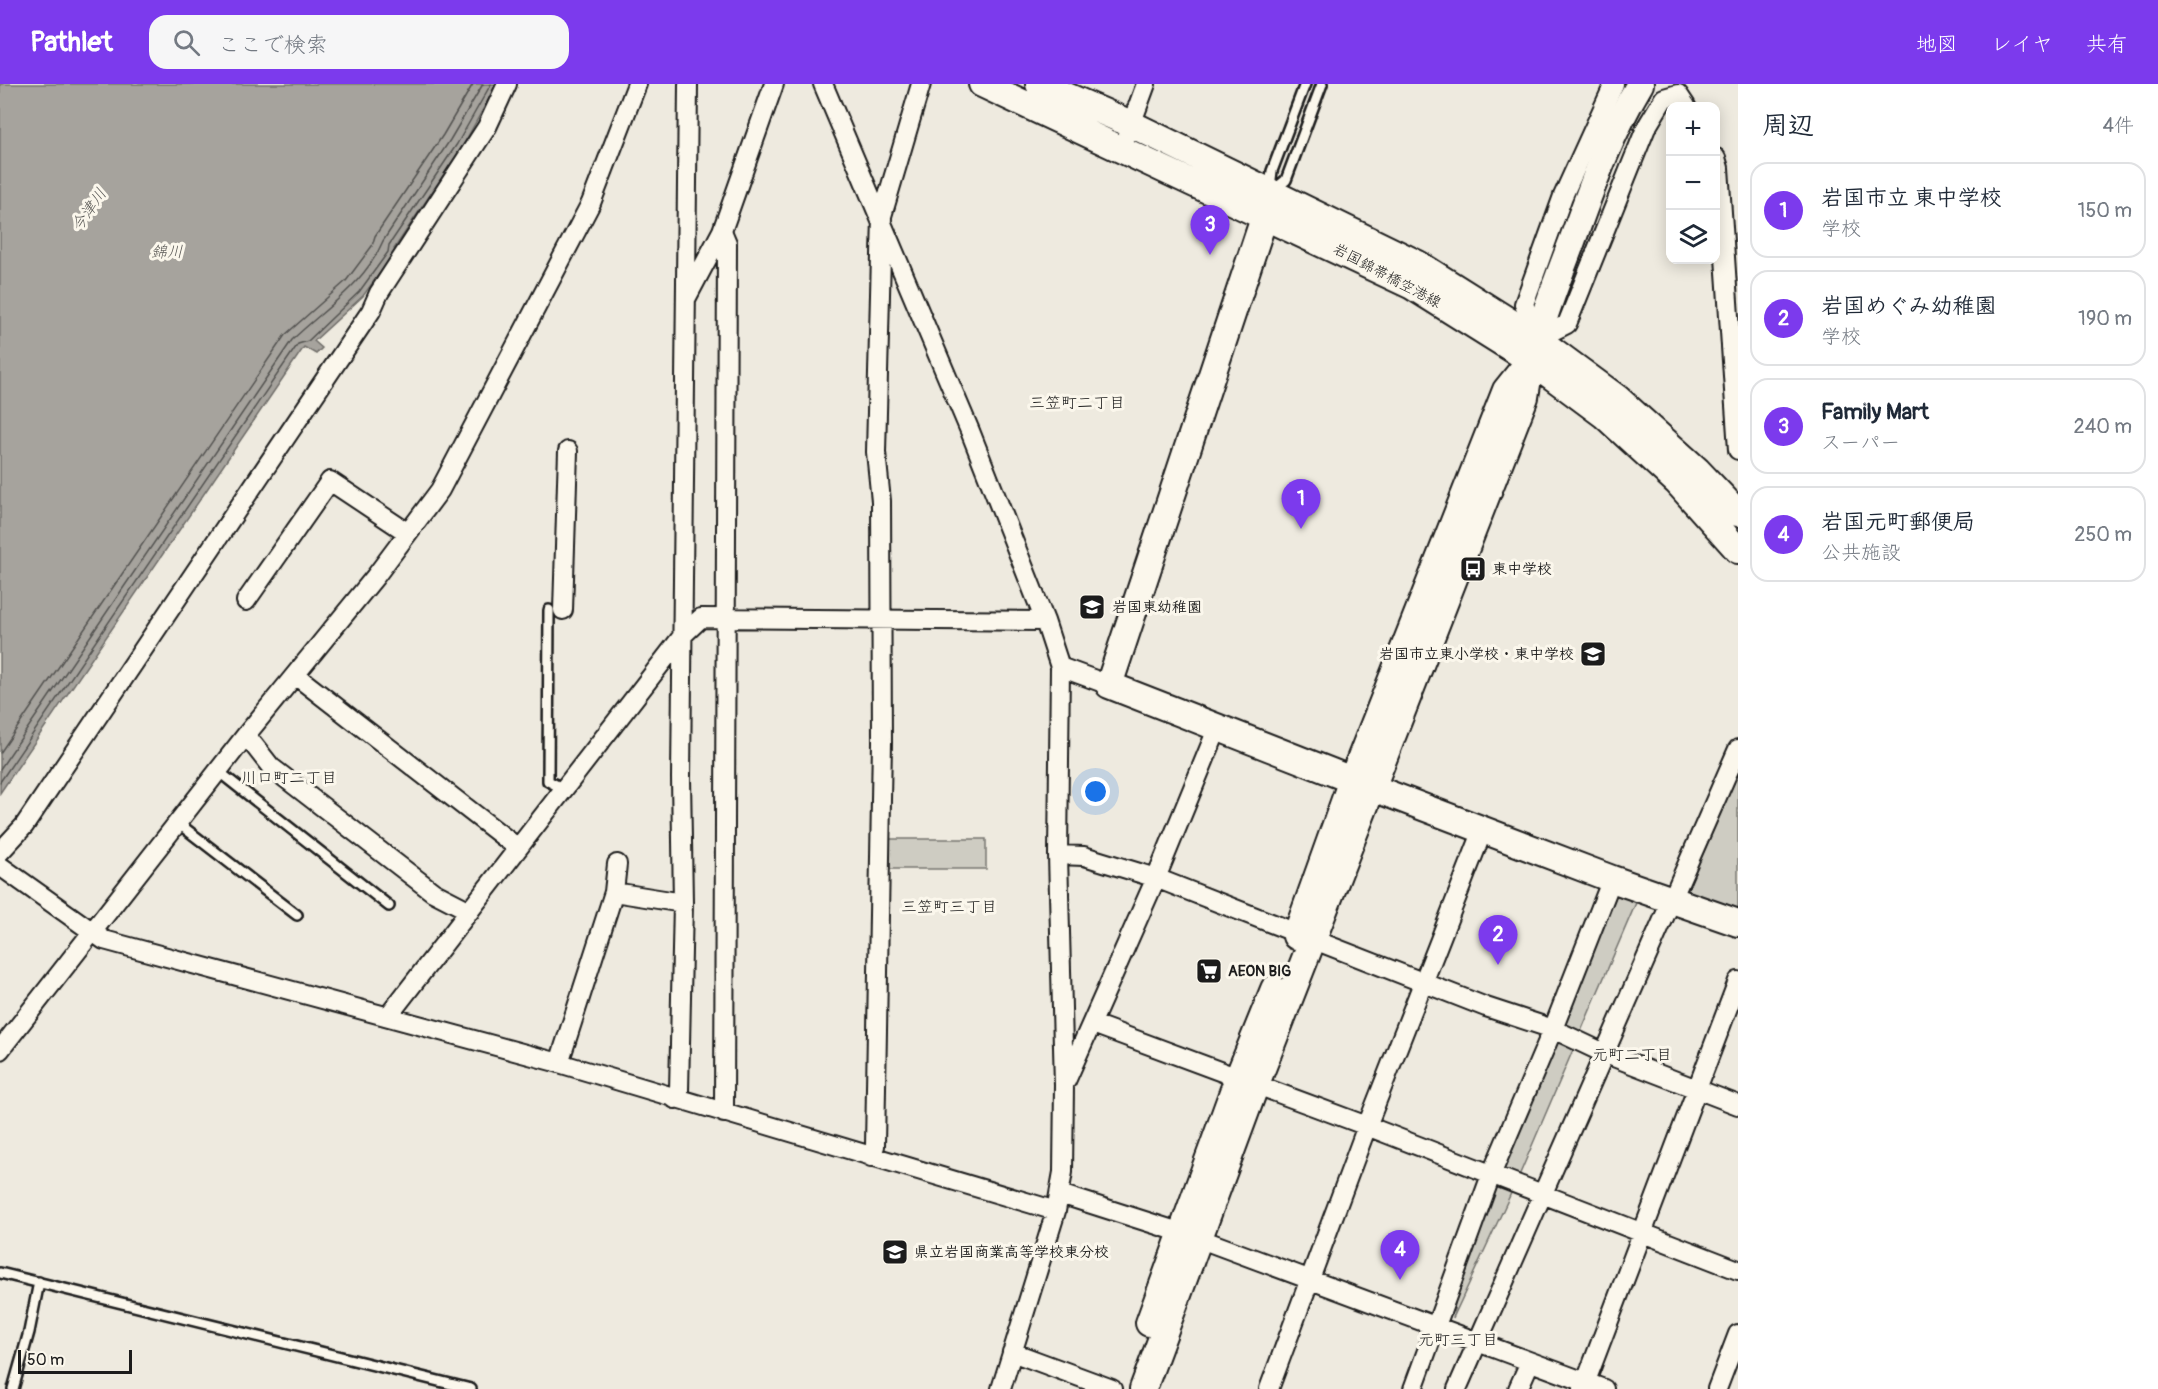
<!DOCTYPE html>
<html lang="ja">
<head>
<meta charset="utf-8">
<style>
  :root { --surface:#fff; --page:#f6f6f7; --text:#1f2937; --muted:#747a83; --line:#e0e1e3; --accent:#7c3aed }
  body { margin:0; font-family:Pangolin,"Klee One",sans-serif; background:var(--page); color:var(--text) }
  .controls { position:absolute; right:18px; top:18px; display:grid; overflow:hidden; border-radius:12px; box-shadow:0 3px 15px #0003 }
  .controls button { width:54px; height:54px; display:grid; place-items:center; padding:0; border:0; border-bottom:2px solid var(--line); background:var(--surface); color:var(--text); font:30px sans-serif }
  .scale { position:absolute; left:18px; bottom:15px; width:114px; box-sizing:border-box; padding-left:6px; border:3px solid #1c1c1c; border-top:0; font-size:16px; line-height:21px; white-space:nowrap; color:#1c1c1c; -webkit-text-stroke:4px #fbf7ec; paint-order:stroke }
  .you { position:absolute; left:1096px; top:708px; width:21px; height:21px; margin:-15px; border:4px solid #fff; border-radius:50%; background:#1a73e8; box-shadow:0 0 0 9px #1a73e833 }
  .badge { display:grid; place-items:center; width:39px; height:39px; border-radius:50%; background:var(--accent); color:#fff; font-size:20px; font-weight:700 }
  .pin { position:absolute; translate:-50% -50px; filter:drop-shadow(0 2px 3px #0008) }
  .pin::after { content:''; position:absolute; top:32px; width:21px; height:18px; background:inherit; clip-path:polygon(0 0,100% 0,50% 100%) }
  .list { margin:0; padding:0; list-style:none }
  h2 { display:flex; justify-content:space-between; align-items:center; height:78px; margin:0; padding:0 24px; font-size:26px }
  h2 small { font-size:20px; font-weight:400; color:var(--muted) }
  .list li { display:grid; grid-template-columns:39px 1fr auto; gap:18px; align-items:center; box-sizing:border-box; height:96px; margin:0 12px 12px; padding:0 12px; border:2px solid var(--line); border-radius:18px }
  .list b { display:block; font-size:22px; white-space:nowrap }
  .list p { margin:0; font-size:20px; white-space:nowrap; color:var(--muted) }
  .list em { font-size:20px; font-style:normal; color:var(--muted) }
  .icon { flex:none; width:33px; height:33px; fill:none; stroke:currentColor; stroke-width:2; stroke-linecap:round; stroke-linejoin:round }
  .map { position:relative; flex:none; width:1738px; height:1305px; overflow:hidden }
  header { display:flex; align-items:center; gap:36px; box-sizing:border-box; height:84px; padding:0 30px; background:var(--accent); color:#fff }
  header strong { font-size:28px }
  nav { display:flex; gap:33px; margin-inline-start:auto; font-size:21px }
  .search { width:420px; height:54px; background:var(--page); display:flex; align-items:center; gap:15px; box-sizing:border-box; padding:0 21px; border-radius:18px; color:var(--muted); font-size:22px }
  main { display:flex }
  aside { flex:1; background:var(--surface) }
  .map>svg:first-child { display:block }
  .green { fill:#ceccc2; stroke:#75746f; stroke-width:1.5 }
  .water { fill:#a6a39d; stroke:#6f6d69; stroke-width:1.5 }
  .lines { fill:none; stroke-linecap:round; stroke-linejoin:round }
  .shore { stroke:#535250; stroke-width:1.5 }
  .lane-casing { stroke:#1c1c1c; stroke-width:14 }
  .street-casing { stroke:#1c1c1c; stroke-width:22 }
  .secondary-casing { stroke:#1c1c1c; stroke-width:30 }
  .lane { stroke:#fbf7ec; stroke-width:9 }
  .street { stroke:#fbf7ec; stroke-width:18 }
  .secondary { stroke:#fbf7ec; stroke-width:26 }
  .labels { text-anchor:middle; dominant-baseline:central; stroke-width:6; stroke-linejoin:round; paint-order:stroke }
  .street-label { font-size:15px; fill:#1c1c1c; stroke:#fbf7ec }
  .poi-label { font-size:15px; font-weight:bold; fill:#1c1c1c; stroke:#fbf7ec; text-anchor:start }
  .water-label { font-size:16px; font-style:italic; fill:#5a5956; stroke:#fbf7ec }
  .neighbourhood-label { font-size:16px; fill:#1c1c1c; stroke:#fbf7ec }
</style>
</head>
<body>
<header>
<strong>Pathlet</strong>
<div class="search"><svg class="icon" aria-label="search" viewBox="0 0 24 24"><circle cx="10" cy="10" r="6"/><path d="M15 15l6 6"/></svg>ここで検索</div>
<nav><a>地図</a><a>レイヤ</a><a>共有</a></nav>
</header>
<main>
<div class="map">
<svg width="1738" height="1305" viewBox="0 0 1738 1305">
  <rect width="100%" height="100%" fill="#eeeadf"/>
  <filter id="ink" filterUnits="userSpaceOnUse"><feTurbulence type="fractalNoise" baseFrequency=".0167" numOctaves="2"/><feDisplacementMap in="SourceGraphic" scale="12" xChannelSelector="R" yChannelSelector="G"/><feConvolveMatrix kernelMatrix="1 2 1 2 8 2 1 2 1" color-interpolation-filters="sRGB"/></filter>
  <g filter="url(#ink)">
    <path class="green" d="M1738,689V826L1687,807Z
      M886,755H986V785H886Z
      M1626,808L1638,814L1519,1092L1453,1234L1455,1218L1503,1085L1616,812Z"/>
    <path class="water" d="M0,0H497L462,63L394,165L396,167L363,212L314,257L322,264L316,270L304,263L0,709Z"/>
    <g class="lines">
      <path class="shore" d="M0,669L285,251L346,197L372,162L375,152L443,51L473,0
        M0,685L292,256C324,225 365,200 383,157L450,56L483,0
        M0,698L298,260L308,257L359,208L388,168L389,161L457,60L491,0"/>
      <defs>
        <path id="lane" d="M1270,104L1272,87L1305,0
          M1274,106L1286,96L1322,0
          M549,526L548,697L564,705
          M218,687L389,822
          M178,739L297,831
          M0,1189L471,1305
          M13,1305L29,1248L39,1198"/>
        <path id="street" d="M823,0L970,347L1045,537L1060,583L1058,771L1064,1001L1063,1088L1056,1127L1001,1305
          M1614,0L1563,112L1524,220L1537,255L1567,240L1646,44L1664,14L1678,10L1686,22
          M1128,49L1146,0
          M1716,74L1719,84L1738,366
          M722,147L727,159L724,1029
          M687,213L722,147L774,0
          M246,517L330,397L408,449
          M563,526L568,367
          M1060,583L1109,601
          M295,591L518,764
          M246,651L271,683L433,808L470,827
          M0,768L24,742L371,227L379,209L487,43L507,0
          M1058,771L1084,772L1156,794L1486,923L1553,945L1606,970L1738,1021
          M0,782L104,856L559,979L1056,1127
          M614,808L683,819
          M391,933L392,927L684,550L701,534L1045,537
          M1093,940L1367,1042L1738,1186
          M0,966L246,651L375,493L440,406L591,119L637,0
          M559,979L614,808L617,780
          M1066,997L1156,794L1218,643
          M675,1015L679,1007L683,819L681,694L688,0
          M871,1073L875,1062L882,658L881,417L876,368L882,132L921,0
          M1060,1110L1198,1154L1604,1305
          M1012,1268L1112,1305
          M1269,1305L1367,1042L1483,746
          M1413,1305L1491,1091L1553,945L1612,795
          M1457,1305L1738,665
          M1518,1305L1530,1278
          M1583,1305L1738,897
          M1717,1305L1738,1250"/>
        <path id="secondary" d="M982,0L1412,202L1530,276L1604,331L1678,399L1738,466
          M1039,0L1131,40L1418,180L1537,255L1617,314L1698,387L1738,429
          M1270,110L1265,131L1109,601L1352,696L1612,795L1738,839
          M1296,852L1352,696L1506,306L1530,276
          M1149,1239L1238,994L1274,905
          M1143,1305L1256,1000L1525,313C1532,260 1552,210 1571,160C1591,105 1610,50 1640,0"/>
      </defs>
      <use href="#lane" class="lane-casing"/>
      <use href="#street" class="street-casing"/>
      <use href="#secondary" class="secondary-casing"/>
      <use href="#lane" class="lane"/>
      <use href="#street" class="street"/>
      <use href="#secondary" class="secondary"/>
    </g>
  </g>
  <defs>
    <symbol id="bus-square" viewBox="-11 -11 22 22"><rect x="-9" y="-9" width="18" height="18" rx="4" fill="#1c1c1c" stroke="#fbf7ec"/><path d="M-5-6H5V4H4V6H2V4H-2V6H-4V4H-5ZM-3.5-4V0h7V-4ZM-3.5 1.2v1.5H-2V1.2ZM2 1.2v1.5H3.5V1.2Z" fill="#fff"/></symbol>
    <symbol id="school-square" viewBox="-11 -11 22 22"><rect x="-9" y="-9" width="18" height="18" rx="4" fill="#1c1c1c" stroke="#fbf7ec"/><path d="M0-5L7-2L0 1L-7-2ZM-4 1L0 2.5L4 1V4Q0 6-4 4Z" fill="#fff"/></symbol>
    <symbol id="supermarket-square" viewBox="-11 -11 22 22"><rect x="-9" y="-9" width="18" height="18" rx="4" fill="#1c1c1c" stroke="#fbf7ec"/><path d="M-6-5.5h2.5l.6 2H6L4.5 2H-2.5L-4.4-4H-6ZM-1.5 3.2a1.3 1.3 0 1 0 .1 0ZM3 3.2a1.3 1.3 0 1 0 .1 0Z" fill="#fff"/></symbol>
  </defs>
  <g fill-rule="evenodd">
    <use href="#bus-square" x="1458" y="470" width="30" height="30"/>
    <use href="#school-square" x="1077" y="508" width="30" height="30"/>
    <use href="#school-square" x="1578" y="555" width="30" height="30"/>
    <use href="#supermarket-square" x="1194" y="872" width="30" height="30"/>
    <use href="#school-square" x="880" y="1153" width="30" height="30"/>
  </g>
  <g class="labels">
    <g class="street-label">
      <text transform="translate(1387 192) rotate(28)">岩国錦帯橋空港線</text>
    </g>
    <g class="poi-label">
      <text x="1492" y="485">東中学校</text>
      <text x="1112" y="523">岩国東幼稚園</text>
      <text x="1574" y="570" text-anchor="end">岩国市立東小学校・東中学校</text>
      <text x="1228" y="887">AEON BIG</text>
      <text x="914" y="1168">県立岩国商業高等学校東分校</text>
    </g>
    <g class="water-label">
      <text transform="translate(89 126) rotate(-55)">今津川</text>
      <text x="167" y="168">錦川</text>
    </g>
    <g class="neighbourhood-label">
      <text x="1077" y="319">三笠町二丁目</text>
      <text x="289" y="694">川口町二丁目</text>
      <text x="949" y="823">三笠町三丁目</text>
      <text x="1632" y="971">元町二丁目</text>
      <text x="1458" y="1256">元町三丁目</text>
    </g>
  </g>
</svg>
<div class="controls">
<button>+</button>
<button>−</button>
<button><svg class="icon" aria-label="layers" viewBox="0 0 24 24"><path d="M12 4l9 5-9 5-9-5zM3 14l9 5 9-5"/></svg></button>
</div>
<div class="scale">50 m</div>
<div class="you"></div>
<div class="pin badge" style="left:1301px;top:445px">1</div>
<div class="pin badge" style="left:1498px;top:881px">2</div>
<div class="pin badge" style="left:1210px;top:171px">3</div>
<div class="pin badge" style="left:1400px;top:1196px">4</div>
</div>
<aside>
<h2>周辺<small>4件</small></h2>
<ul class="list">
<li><span class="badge">1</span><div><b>岩国市立 東中学校</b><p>学校</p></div><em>150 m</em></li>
<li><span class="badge">2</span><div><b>岩国めぐみ幼稚園</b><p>学校</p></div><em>190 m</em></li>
<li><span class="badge">3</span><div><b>Family Mart</b><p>スーパー</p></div><em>240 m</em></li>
<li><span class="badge">4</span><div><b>岩国元町郵便局</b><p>公共施設</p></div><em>250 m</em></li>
</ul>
</aside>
</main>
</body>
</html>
